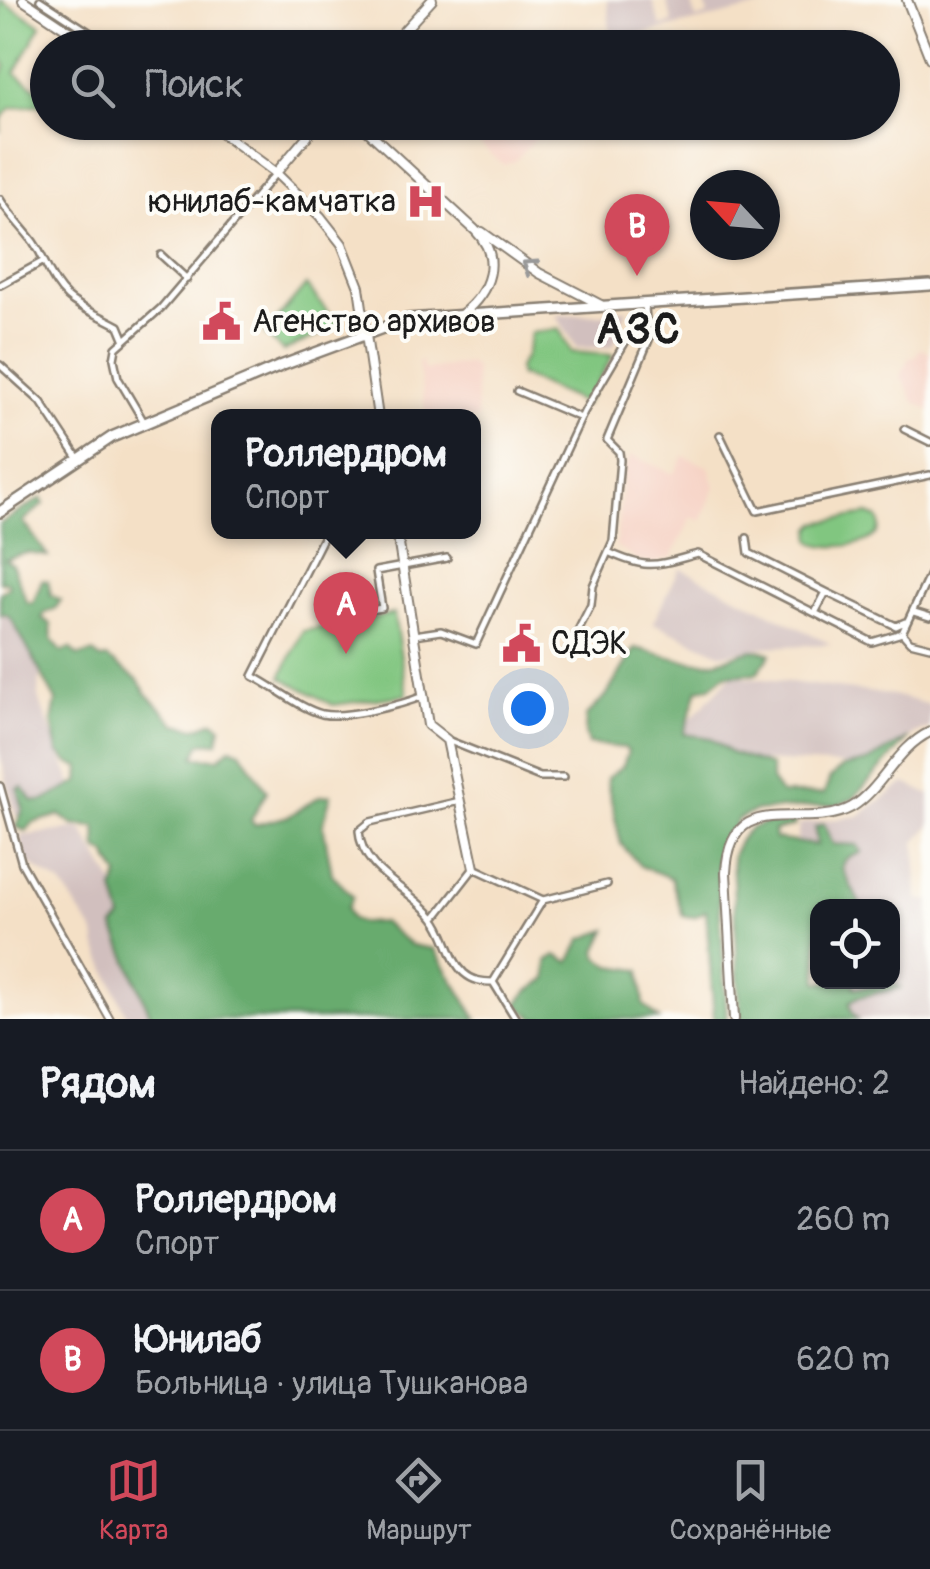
<!DOCTYPE html>
<html lang="ru">
<head>
<meta charset="utf-8">
<style>
  :root { --surface:#171b24; --page:#242831; --text:#f1f3f6; --muted:#9ea1a6; --line:#363941; --accent:#d1495b }
  body { margin:0; font-family:Pangolin,sans-serif; background:var(--page); color:var(--text) }
  .controls { position:absolute; right:30px; bottom:30px; display:grid; overflow:hidden; border-radius:20px; box-shadow:0 2px 8px #0004 }
  .controls button { width:90px; height:90px; display:grid; place-items:center; padding:0; border:0; border-bottom:2px solid var(--line); background:var(--surface); color:var(--text); font:50px sans-serif }
  .compass { position:absolute; left:690px; top:170px; width:90px; height:90px; border-radius:50%; background:var(--surface); box-shadow:0 2px 8px #0004; rotate:296deg }
  .you { position:absolute; left:528px; top:708px; width:35px; height:35px; margin:-25px; border:8px solid #fff; border-radius:50%; background:#1a73e8; box-shadow:0 0 0 15px #1a73e833 }
  .badge { display:grid; place-items:center; width:65px; height:65px; border-radius:50%; background:var(--accent); color:#fff; font-size:32px; font-weight:700 }
  .pin { position:absolute; translate:-50% -82px; filter:drop-shadow(0 2px 5px #0008) }
  .pin::after { content:''; position:absolute; top:52px; width:35px; height:30px; background:inherit; clip-path:polygon(0 0,100% 0,50% 100%) }
  .popup { position:absolute; left:211px; top:409px; width:270px; height:130px; box-sizing:border-box; display:grid; place-content:center; border-radius:20px; background:var(--surface); filter:drop-shadow(0 2px 8px #0005); font-size:32px; white-space:nowrap; color:var(--muted) }
  .popup b { font-size:38px; color:var(--text) }
  .popup::after { content:''; position:absolute; left:50%; top:100%; margin-left:-20px; border:20px solid transparent; border-top-color:var(--surface) }
  .list { margin:0; padding:0; list-style:none }
  h2 { display:flex; justify-content:space-between; align-items:center; height:130px; margin:0; padding:0 40px; font-size:42px }
  h2 small { font-size:32px; font-weight:400; color:var(--muted) }
  .list li { display:grid; grid-template-columns:65px 1fr auto; gap:30px; align-items:center; box-sizing:border-box; height:140px; padding:0 40px; border-top:2px solid var(--line) }
  .list b { display:block; font-size:38px; white-space:nowrap }
  .list p { margin:0; font-size:32px; white-space:nowrap; color:var(--muted) }
  .list em { font-size:32px; font-style:normal; color:var(--muted) }
  .icon { flex:none; width:55px; height:55px; fill:none; stroke:currentColor; stroke-width:2; stroke-linecap:round; stroke-linejoin:round }
  .map { position:relative; flex:none; width:930px; height:1019px; overflow:hidden }
  .search { position:absolute; background:var(--surface); box-shadow:0 2px 8px #0004; left:30px; right:30px; top:30px; height:110px; display:flex; align-items:center; gap:25px; box-sizing:border-box; padding:0 35px; border-radius:55px; color:var(--muted); font-size:38px }
  .sheet { height:410px; background:var(--surface) }
  nav { display:flex; justify-content:space-around; align-items:center; box-sizing:border-box; height:140px; border-top:2px solid var(--line); background:var(--surface); font-size:28px; color:var(--muted) }
  nav a { display:grid; justify-items:center; gap:5px }
  nav .on { color:var(--accent) }
  .map>svg:first-child { display:block }
  .built { fill:#f6d2c4 }
  .industrial { fill:#d1bfbe }
  .green { fill:#81c680; stroke:#4e714e; stroke-width:2.5 }
  .forest { fill:#68ab6e; stroke:#426445; stroke-width:2.5 }
  .lines { fill:none; stroke-linecap:round; stroke-linejoin:round }
  .street-casing { stroke:#887e71; stroke-width:10 }
  .secondary-casing { stroke:#887e71; stroke-width:12 }
  .primary-casing { stroke:#887e71; stroke-width:14 }
  .street { stroke:#fff; stroke-width:5 }
  .secondary { stroke:#fff; stroke-width:8 }
  .primary { stroke:#fff; stroke-width:9 }
  .oneway { stroke:#999 }
  .labels { text-anchor:middle; dominant-baseline:central; stroke-width:8; stroke-linejoin:round; paint-order:stroke }
  .poi-label { font-size:32px; fill:#1c1c1c; stroke:#fdfcf7; text-anchor:start }
  .district-label { font-size:42px; font-weight:bold; letter-spacing:2.5px; fill:#1c1c1c; stroke:#fdfcf7 }
</style>
</head>
<body>
<div class="map">
<svg width="930" height="1019" viewBox="0 0 930 1019">
  <rect width="100%" height="100%" fill="#fdfcf7"/>
  <filter id="ink" filterUnits="userSpaceOnUse"><feTurbulence type="fractalNoise" baseFrequency=".01" numOctaves="2"/><feDisplacementMap in="SourceGraphic" scale="20" xChannelSelector="R" yChannelSelector="G"/><feConvolveMatrix kernelMatrix="1 2 1 2 8 2 1 2 1" color-interpolation-filters="sRGB"/></filter>
  <filter id="wash" filterUnits="userSpaceOnUse"><feTurbulence type="fractalNoise" baseFrequency=".0048" numOctaves="4" result="noise"/><feDisplacementMap in="SourceGraphic" scale="40" xChannelSelector="R" yChannelSelector="G"/><feGaussianBlur stdDeviation="2.25" result="paint"/><feColorMatrix in="noise" values="0 0 0 0 0 0 0 0 0 0 0 0 0 0 0 0 0 1.4 0 .05"/><feComposite in="paint" operator="in"/></filter>
  <g filter="url(#wash)">
    <rect width="100%" height="100%" fill="#f4e0c6"/>
    <path class="built" d="M455,123H550L514,162L503,165Z
      M920,348L930,353V410L913,401L904,381L899,379L909,358L916,356Z
      M422,361L424,370L469,363L475,369L477,419L426,416L418,362Z
      M631,455L674,474L684,456L709,467L715,487L701,521L692,517L671,558L653,563L637,561L616,546L624,471Z"/>
    <path class="industrial" d="M607,0H652L660,26L673,23L666,0H691L696,19L708,15L704,0H792L611,41Z
      M627,309L613,347L577,348L556,315L606,314L607,310Z
      M680,568L831,644L765,647L722,654L653,623Z
      M0,586L40,672L38,697L75,792L16,817L0,755Z
      M732,675L893,695L930,705V728L914,734L871,766L737,760L681,741L683,727Z
      M905,783L930,795V825L916,842L918,899L930,901V1019H842L840,982H892V906H838L795,858L799,824L859,816Z
      M81,828L123,899L175,1019H128L96,945L95,934L62,885L24,860L21,836Z"/>
    <path class="green" d="M0,0L41,25L15,73L44,94L42,104L11,108L2,118L0,132V78L6,66L0,56Z
      M306,285L339,326L283,351L265,334Z
      M559,329L571,352L613,355L585,404L519,375L518,368L526,355L531,333Z
      M868,514L878,518C892,546 823,553 811,540L812,528L817,523Z
      M394,614L407,695L333,705L281,677L303,631Z"/>
    <path class="forest" d="M42,498L44,504L23,521L48,556L27,553L5,559L12,564L27,602L33,603L42,580L48,581L51,595L61,600L55,609L45,613L42,618L51,624L52,639L62,652L71,648L78,656L93,653L101,659L107,658L138,680L146,693L176,724L196,728L214,721L221,726L218,742L201,743L194,757L219,758L231,747L241,751L267,791L251,820L254,825L289,816L320,796L331,795L323,824L332,874L353,897L347,908L351,918L361,923L382,922L411,945L434,949L477,1019H152L114,927L122,919L114,890L119,876L106,854L97,849L96,827L73,825L60,815L33,823L26,831L16,827L23,809L18,789L23,787L33,801H43L79,782L80,767L70,764L58,752L52,722L56,701L12,620L6,614L0,615V593L9,586L7,582H0V524Z
      M635,648C658,653 685,663 708,662C730,662 749,642 771,654L757,673L725,675L710,687L698,689L684,734L710,738L731,753L771,766V780L781,794H824L830,778L843,767L867,762L909,738L853,799L838,805L755,811L738,819L717,857L727,1019H714L706,911L694,917L683,916L671,878L640,866L621,844L607,783V778L623,766L628,752L625,748L588,744L585,733L586,716L606,696Z
      M780,821H795L794,826L774,831L775,839L817,845L815,827L824,824L833,844L857,845L862,852L846,859L842,868L861,906H818V982H853L855,988L895,984L901,988L858,997L850,1002L852,1012L858,1019H740L732,856C744,828 749,826 780,821Z
      M607,930L597,951L598,957L611,966L640,970L644,1005L659,1019H536L517,1005L527,992L547,979V961L556,955L570,962L582,939Z"/>
  </g>
  <g filter="url(#ink)">
    <g class="lines">
      <defs>
        <path id="street" d="M40,0L103,41
          M0,199C13,222 34,236 44,261
          M161,255L187,279
          M0,285L44,261C65,307 79,304 119,326L124,338
          M0,365L41,402L78,458
          M517,391L581,418
          M144,422L118,378L114,359L116,348L161,308L276,173
          M474,425L477,424
          M904,429L930,442
          M720,435L757,511L930,475
          M326,532L253,676C276,688 298,707 322,714C344,719 402,705 423,696
          M747,538L749,553L826,592L815,613
          M608,552C649,571 656,565 698,554L872,642L902,633L930,574
          M826,592L896,626L905,622
          M914,612L930,617
          M338,615L382,608L376,571L447,558
          M902,633L910,642L930,647
          M414,635L441,631L476,644L584,412L636,324L646,320L645,306
          M566,654L591,605L593,586L613,541L620,460L619,452L607,440L649,340L646,320
          M447,740L540,777H564
          M0,786L22,864L110,1019
          M460,801L370,822L359,831C362,873 411,888 434,918C447,933 449,959 464,973C473,981 482,982 493,982L516,1019
          M435,918L474,868L543,900
          M493,982L543,900L607,884"/>
        <path id="secondary" d="M23,0L95,48
          M907,0L930,58
          M388,48L432,0
          M207,122L276,173L320,216L342,244L359,287L378,417
          M358,122L475,230C503,258 490,292 462,314
          M276,173L319,122
          M482,232L539,273L601,305
          M397,532L428,725L447,740L474,868
          M734,1019L726,873C730,784 804,834 852,807C883,788 896,748 930,732"/>
        <path id="primary" d="M0,512L112,437L283,365L407,319L930,285"/>
      </defs>
      <use href="#street" class="street-casing"/>
      <use href="#secondary" class="secondary-casing"/>
      <use href="#primary" class="primary-casing"/>
      <use href="#street" class="street"/>
      <use href="#secondary" class="secondary"/>
      <use href="#primary" class="primary"/>
    </g>
    <defs><path id="oneway-chevron" d="M-2-3.5L2.5 0L-2 3.5" fill="none" stroke-width="1.6" stroke-linecap="round" stroke-linejoin="round" transform="scale(2.5)"/></defs>
    <use class="oneway" href="#oneway-chevron" transform="translate(529 266) rotate(-146)"/>
  </g>
  <defs>
    <symbol id="hospital-bare" viewBox="-9 -9 18 18"><path d="M-5-5h3v3.5h4V-5h3V5h-3V1.5h-4V5h-3Z" fill="#d1495b" stroke="#fdfcf7" stroke-width="2.5" paint-order="stroke"/></symbol>
    <symbol id="civic-bare" viewBox="-9 -9 18 18"><path d="M-.6-6.5H3V-4.5H.6V-3L4-1V1h2V6H-6V1h2V-1L-.6-3ZM-1.2 2.5V6h2.4V2.5Z" fill="#d1495b" stroke="#fdfcf7" stroke-width="2.5" paint-order="stroke"/></symbol>
  </defs>
  <g fill-rule="evenodd">
    <use href="#hospital-bare" x="398" y="174" width="55" height="55"/>
    <use href="#civic-bare" x="194" y="294" width="55" height="55"/>
    <use href="#civic-bare" x="494" y="616" width="55" height="55"/>
  </g>
  <g class="labels">
    <g class="poi-label">
      <text x="396" y="202" text-anchor="end">юнилаб-камчатка</text>
      <text x="252" y="322">Агенство архивов</text>
      <text x="551" y="644">СДЭК</text>
    </g>
    <g class="district-label">
      <text x="639" y="330">АЗС</text>
    </g>
  </g>
</svg>
<div class="controls">
<button><svg class="icon" aria-label="locate" viewBox="0 0 24 24"><circle cx="12" cy="12" r="6"/><path d="M12 2v4M12 18v4M2 12h4M18 12h4"/></svg></button>
</div>
<svg class="compass" viewBox="-18 -18 36 36"><path d="M0-13l5 13h-10z" fill="#e53935"/><path d="M0 13l5-13h-10z" fill="#9ea1a6"/></svg>
<div class="you"></div>
<div class="pin badge" style="left:346px;top:654px">A</div>
<div class="popup"><b>Роллердром</b>Спорт</div>
<div class="pin badge" style="left:637px;top:276px">B</div>
<div class="search"><svg class="icon" aria-label="search" viewBox="0 0 24 24"><circle cx="10" cy="10" r="6"/><path d="M15 15l6 6"/></svg>Поиск</div>
</div>
<section class="sheet">
<h2>Рядом<small>Найдено: 2</small></h2>
<ul class="list">
<li><span class="badge">A</span><div><b>Роллердром</b><p>Спорт</p></div><em>260 m</em></li>
<li><span class="badge">B</span><div><b>Юнилаб</b><p>Больница · улица Тушканова</p></div><em>620 m</em></li>
</ul>
</section>
<nav>
<a class="on"><svg class="icon" aria-label="map" viewBox="0 0 24 24"><path d="M3 6l6-2 6 2 6-2v14l-6 2-6-2-6 2zM9 4v14M15 6v14"/></svg>Карта</a>
<a><svg class="icon" aria-label="directions" viewBox="0 0 24 24"><path d="M12 3l9 9-9 9-9-9zM9 14v-3h6M13 9l2 2-2 2"/></svg>Маршрут</a>
<a><svg class="icon" aria-label="saved" viewBox="0 0 24 24"><path d="M7 4h10v16l-5-4-5 4z"/></svg>Сохранённые</a>
</nav>
</body>
</html>
